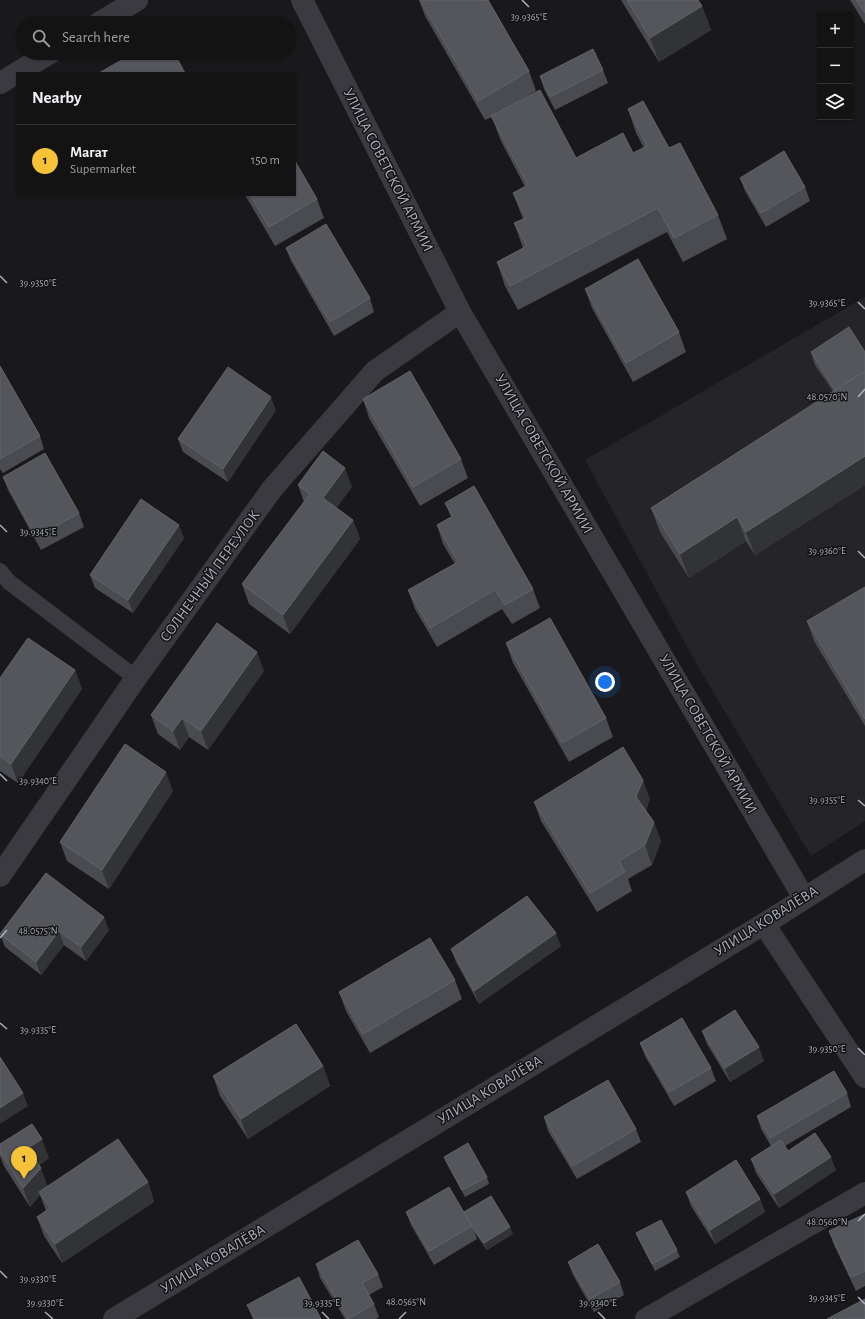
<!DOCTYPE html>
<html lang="en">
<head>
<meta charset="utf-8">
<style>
  :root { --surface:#131314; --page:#202022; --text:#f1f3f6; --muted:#9d9ea0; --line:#323234; --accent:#f5c238 }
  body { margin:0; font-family:"Alegreya Sans",sans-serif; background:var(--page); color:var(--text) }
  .controls { position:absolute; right:12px; top:12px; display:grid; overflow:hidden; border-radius:0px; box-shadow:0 1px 3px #0004 }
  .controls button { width:36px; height:36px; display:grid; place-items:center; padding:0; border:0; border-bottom:1px solid var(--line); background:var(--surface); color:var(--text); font:20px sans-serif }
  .you { position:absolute; left:605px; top:682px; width:14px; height:14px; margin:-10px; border:3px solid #fff; border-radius:50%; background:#1a73e8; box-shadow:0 0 0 6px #1a73e833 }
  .badge { display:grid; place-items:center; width:26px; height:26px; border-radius:50%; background:var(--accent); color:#111; font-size:13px; font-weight:700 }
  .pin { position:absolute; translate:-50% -33px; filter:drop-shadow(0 1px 2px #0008) }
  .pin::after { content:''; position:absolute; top:21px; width:14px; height:12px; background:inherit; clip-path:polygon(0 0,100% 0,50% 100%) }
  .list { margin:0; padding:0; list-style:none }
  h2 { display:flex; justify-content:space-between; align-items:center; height:52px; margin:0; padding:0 16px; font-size:17px }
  h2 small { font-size:13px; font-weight:400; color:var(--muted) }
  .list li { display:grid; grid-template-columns:26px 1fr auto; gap:12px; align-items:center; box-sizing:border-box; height:72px; padding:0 16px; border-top:1px solid var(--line) }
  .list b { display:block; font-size:15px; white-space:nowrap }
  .list p { margin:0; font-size:13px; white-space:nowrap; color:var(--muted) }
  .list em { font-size:13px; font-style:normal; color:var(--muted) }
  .icon { flex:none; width:22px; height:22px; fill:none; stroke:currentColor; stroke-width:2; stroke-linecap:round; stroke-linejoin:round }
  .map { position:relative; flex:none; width:865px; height:1319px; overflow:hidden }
  .search { position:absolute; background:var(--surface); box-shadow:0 1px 3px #0004; left:16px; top:16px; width:280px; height:44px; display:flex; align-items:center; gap:10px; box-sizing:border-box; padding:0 14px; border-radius:22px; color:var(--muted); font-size:15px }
  .panel { position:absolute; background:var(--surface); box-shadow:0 1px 3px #0004; left:16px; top:72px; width:280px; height:124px; border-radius:0px }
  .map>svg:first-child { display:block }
  .built { fill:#252528 }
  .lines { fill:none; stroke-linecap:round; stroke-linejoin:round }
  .lane { stroke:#3a3a40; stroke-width:16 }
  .street { stroke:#3a3a40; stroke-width:22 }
  .wall { fill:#4a4b50 }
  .shaded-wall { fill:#323336 }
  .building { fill:#55565c; stroke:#62646a }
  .ticks { fill:none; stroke:#abafbb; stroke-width:1.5 }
  .labels { text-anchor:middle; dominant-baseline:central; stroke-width:3; stroke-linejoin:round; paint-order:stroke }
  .street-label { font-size:15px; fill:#abafbb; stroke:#141416 }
  .ticks-label { font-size:10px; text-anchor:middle; fill:#abafbb; stroke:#141416; stroke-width:3; stroke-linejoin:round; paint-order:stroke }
</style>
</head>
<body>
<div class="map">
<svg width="865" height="1319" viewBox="0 0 865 1319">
  <rect width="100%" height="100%" fill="#19191b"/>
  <path class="built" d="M865,297V821L811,856L697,665L585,460Z"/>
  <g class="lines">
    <path class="lane" d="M0,571L9,582L136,678"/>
    <path class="street" d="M302,0L460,312L804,898
      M99,23L137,0
      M0,83L50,53
      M0,876L136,678L272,489L375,371L460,312
      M764,924L865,1077
      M114,1319L764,924L865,860
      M646,1319L865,1193"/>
  </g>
  <path class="wall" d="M419,0H488L529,71L536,91L510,106L576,158L633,153L644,148L636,133L628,109L669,148L718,215L727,239L683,262L667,232L518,310L505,286L497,262L523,248L514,223L523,219L513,193L525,187L500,139L492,117L485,120L425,16Z
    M621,0H698L702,6L711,30L659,62Z
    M850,0H865V24Z
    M603,70L608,83L555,110L544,89L540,76Z
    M740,178L805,187L810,201L766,227L745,191Z
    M245,195H295L317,199L324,218L275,246Z
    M286,248L370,298L374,312L334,336L291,261Z
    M585,289L679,332L686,352L633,382L592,308Z
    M811,352H865V485L755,555L746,541L689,578L660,532L651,508L833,391L815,365Z
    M0,366L40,436L44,449L3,473L0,469Z
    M363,399L461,459L468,478L420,506L369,418Z
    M276,410L228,482L183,452L178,439Z
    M3,477L79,513L84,527L41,550L8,490Z
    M298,485L352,487L336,508L353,520L360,539L290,634L249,604L242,584L304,502Z
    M445,503L533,589L540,608L512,624L502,609L437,647L415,609L408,590L455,564L443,544L437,525L451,517Z
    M184,538L133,613L95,588L90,575Z
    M865,587V726L814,641L807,621Z
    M506,643L606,718L613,737L569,762L513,663Z
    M75,670L82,689L18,783L0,771V678Z
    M264,671L208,750L189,737L180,750L158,734L151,715Z
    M173,791L109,889L67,861L60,842Z
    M650,799L646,810L661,841L652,865L628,879L632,891L597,912L541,821L534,802Z
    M46,873L109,930L86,961L64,945L41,975L5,947L0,934Z
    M561,946L479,1004L456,962L451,949Z
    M455,980L462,999L370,1053L346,1011L339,992Z
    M702,1031L764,1061L730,1082L707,1044Z
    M640,1043L711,1068L716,1081L674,1106L645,1056Z
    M323,1066L330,1086L248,1139L220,1096L213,1076Z
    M847,1093L851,1107L785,1146L788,1151L836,1170L779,1208L756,1173L751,1159L771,1146L761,1129L757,1116Z
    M544,1117L636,1129L641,1142L577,1179L548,1131Z
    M0,1144L49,1158L39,1165L47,1187L148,1182L154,1202L62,1263L44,1236L37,1217L46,1211L40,1195L30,1207L4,1166L0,1156Z
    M444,1157L487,1177L489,1184L465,1197L447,1164Z
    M686,1192L760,1199L765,1212L715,1244L691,1206Z
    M406,1212L513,1234L487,1250L475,1233L477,1239L434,1265L411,1225Z
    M865,1214V1286L856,1291L834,1245L829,1231Z
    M636,1233L677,1250L680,1257L655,1271L639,1240Z
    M568,1262L620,1282L624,1295L594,1312L573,1275Z
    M316,1264L378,1274L383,1287L369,1295L374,1304L379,1317L376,1319H345L320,1278Z
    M247,1305L321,1319H253Z"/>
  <path class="shaded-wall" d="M702,6L711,30L659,62L650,38Z
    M271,397L276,410L228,482L223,469Z
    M865,456V485L755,555L746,532Z
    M345,468L352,487L329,517L323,498Z
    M737,517L746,541L689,578L680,554Z
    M353,520L360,539L290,634L283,615Z
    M179,525L184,538L133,613L128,600Z
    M257,652L264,671L208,750L201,731Z
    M75,670L82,689L18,783L11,764Z
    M182,718L189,737L180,750L173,731Z
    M166,772L173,791L109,889L102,870Z
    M643,780L650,799L643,816L636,797Z
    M654,822L661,841L652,865L645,845Z
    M104,917L109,930L86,961L81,947Z
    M59,931L64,945L41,975L36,962Z
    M556,933L561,946L479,1004L474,991Z
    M759,1047L764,1061L730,1082L725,1068Z
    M323,1066L330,1086L248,1139L241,1119Z
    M23,1093L28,1106L0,1124V1108Z
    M42,1139L49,1158L35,1167L28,1148Z
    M831,1157L836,1170L779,1208L774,1194Z
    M41,1168L48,1187L39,1192L40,1195L30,1207L23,1188Z
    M148,1182L154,1202L62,1263L55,1244Z
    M760,1199L765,1212L715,1244L710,1230Z
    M510,1227L513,1234L487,1250L484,1243Z"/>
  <path class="building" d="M420,0H488L529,71L478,101Z
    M627,0H698L702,6L650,38Z
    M856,0H865V13Z
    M593,49L603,70L550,97L540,76Z
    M134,53H174L185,73H99Z
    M540,90L576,158L623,133L633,153L647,146L628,109L643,101L669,148L680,143L718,215L674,238L658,208L510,286L497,262L527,246L514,223L526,218L513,193L528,185L491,116Z
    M784,151L805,187L761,213L740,178Z
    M295,161L317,199L269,227L250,195H295Z
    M326,224L370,298L330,322L286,248Z
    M638,259L679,332L626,363L585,289Z
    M849,327L865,352V371L835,390L811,352Z
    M0,366L40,436L0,459Z
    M228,367L271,397L223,469L178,439Z
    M410,371L461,459L413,487L363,399Z
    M865,371V456L746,532L737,517L680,554L651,508Z
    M323,451L345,468L323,498L353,520L283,615L242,584L310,494L298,485Z
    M45,453L79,513L36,537L3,477Z
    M474,486L533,589L505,605L495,590L430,628L408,590L458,562L437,525L453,516L445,503Z
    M141,499L179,525L128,600L90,575Z
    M865,587V719L807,621Z
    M550,618L606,718L562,743L506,643Z
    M217,623L257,652L201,731L182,718L173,731L151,715Z
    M28,638L75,670L11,764L0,756V678Z
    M125,744L166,772L102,870L60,842Z
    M623,747L643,780L636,797L654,822L645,845L619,861L625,872L590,893L534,802Z
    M46,873L104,917L81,947L59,931L36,962L0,934Z
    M527,896L556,933L474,991L451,949Z
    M430,938L455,980L363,1034L339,992Z
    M735,1010L759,1047L725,1068L702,1031Z
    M682,1018L711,1068L669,1092L640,1043Z
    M296,1024L323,1066L241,1119L213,1076Z
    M0,1057L23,1093L0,1108Z
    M834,1071L847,1093L770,1138L757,1116Z
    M608,1080L636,1129L572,1166L544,1117Z
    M32,1124L42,1139L28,1148L41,1168L23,1188L0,1152V1144Z
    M815,1133L831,1157L774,1194L751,1159L781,1140L788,1151Z
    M118,1139L148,1182L55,1244L37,1217L50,1208L39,1192Z
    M468,1143L487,1177L462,1190L444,1157Z
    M736,1160L760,1199L710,1230L686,1192Z
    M449,1187L472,1226L429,1251L406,1212Z
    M491,1196L510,1227L484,1243L472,1226L464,1212Z
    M865,1214V1271L851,1277L829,1231Z
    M661,1220L677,1250L652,1264L636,1233Z
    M358,1240L378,1274L362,1283L374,1304L348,1319L316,1264Z
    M598,1244L620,1282L590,1299L568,1262Z
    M299,1277L321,1319H255L247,1305Z
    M865,1299V1319H827Z"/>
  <path class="ticks" d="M522,0L529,7M0,276L7,283M858,302L865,309M858,397L865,389M0,525L7,532M858,551L865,558M0,774L7,781M858,800L865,806M0,938L7,930M0,1023L7,1029M858,1048L865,1055M858,1221L865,1214M0,1271L7,1278M858,1297L865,1304M45,1312L53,1319M322,1312L329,1319M598,1312L605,1319M399,1319L406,1312"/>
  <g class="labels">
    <g class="street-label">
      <text transform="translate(388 170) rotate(63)">УЛИЦА СОВЕТСКОЙ АРМИИ</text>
      <text transform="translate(544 454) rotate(60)">УЛИЦА СОВЕТСКОЙ АРМИИ</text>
      <text transform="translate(210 576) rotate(-54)">СОЛНЕЧНЫЙ ПЕРЕУЛОК</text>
      <text transform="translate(708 734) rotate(60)">УЛИЦА СОВЕТСКОЙ АРМИИ</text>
      <text transform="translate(766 921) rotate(-32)">УЛИЦА КОВАЛЁВА</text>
      <text transform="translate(490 1090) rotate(-31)">УЛИЦА КОВАЛЁВА</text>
      <text transform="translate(213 1259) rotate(-31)">УЛИЦА КОВАЛЁВА</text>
    </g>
  </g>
  <g class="ticks-label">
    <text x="529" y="20">39.9365°E</text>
    <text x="38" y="286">39.9350°E</text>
    <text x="827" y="306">39.9365°E</text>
    <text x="827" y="400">48.0570°N</text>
    <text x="38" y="535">39.9345°E</text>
    <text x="827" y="554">39.9360°E</text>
    <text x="38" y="784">39.9340°E</text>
    <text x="827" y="803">39.9355°E</text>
    <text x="38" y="934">48.0575°N</text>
    <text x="38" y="1033">39.9335°E</text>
    <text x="827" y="1052">39.9350°E</text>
    <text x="827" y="1225">48.0560°N</text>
    <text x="38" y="1282">39.9330°E</text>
    <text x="827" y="1301">39.9345°E</text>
    <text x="406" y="1305">48.0565°N</text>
    <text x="45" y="1306">39.9330°E</text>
    <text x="322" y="1306">39.9335°E</text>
    <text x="598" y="1306">39.9340°E</text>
  </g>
</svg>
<div class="controls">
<button>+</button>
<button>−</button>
<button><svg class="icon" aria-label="layers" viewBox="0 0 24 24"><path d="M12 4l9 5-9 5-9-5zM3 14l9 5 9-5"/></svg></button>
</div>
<div class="you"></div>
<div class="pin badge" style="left:24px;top:1179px">1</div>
<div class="search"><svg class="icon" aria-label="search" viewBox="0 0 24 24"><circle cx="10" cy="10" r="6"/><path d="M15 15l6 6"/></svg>Search here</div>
<section class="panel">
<h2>Nearby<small></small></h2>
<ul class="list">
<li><span class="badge">1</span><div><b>Магат</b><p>Supermarket</p></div><em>150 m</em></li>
</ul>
</section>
</div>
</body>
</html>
